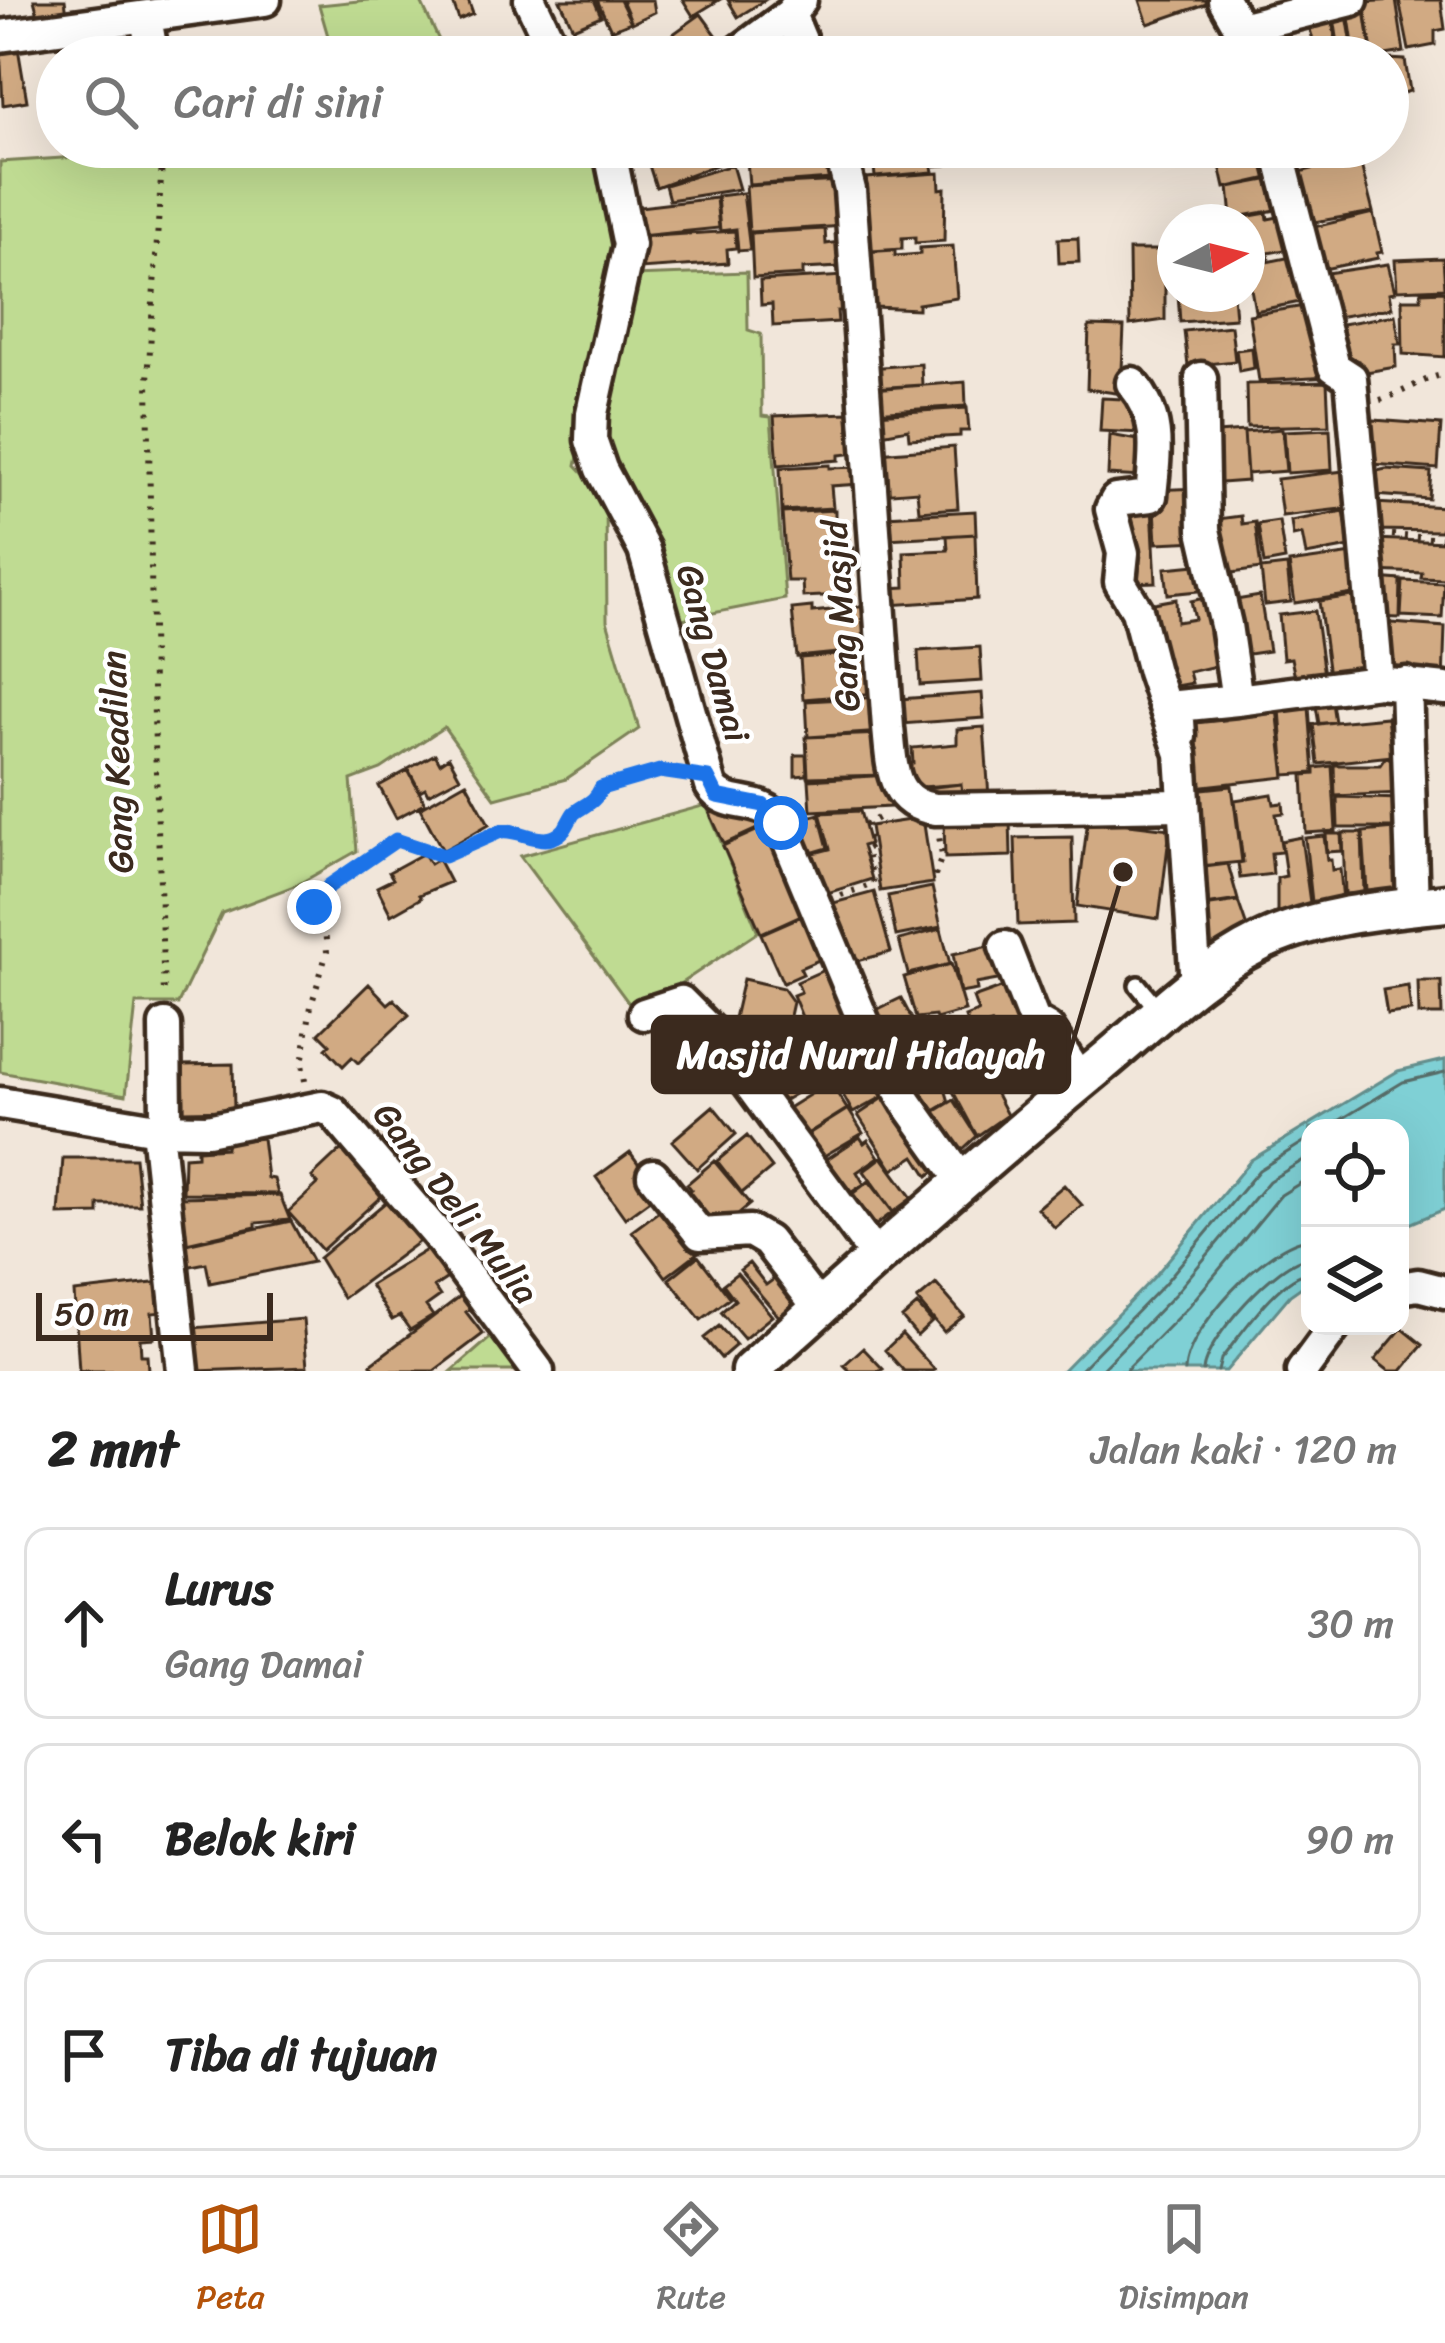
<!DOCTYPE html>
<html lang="id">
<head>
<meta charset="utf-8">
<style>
  :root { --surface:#fff; --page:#f6f6f6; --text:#222; --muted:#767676; --line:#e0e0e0; --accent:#b45309 }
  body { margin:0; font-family:Sriracha,sans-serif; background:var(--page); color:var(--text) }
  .controls { position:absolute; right:36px; bottom:36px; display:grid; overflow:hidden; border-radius:24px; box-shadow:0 12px 48px #0002 }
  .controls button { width:108px; height:108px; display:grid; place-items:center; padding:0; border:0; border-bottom:3px solid var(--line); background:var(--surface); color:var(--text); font:60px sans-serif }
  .compass { position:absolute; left:1157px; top:204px; width:108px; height:108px; border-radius:50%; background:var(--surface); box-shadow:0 12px 48px #0002; rotate:83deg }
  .scale { position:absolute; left:36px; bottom:30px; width:237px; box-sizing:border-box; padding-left:12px; border:6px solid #3b2a1e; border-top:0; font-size:33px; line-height:42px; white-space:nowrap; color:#3b2a1e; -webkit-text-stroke:9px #fff; paint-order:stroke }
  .stop { position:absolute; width:36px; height:36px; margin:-27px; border:9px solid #1a73e8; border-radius:50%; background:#fff }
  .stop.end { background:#1a73e8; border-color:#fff; box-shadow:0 3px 12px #0008 }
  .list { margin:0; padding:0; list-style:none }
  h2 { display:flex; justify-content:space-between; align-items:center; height:156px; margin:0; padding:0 48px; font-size:51px }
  h2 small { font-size:39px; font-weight:400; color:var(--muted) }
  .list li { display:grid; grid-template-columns:78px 1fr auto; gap:36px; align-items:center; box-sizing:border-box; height:192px; margin:0 24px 24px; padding:0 24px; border:3px solid var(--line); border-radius:24px }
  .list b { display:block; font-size:45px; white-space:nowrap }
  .list p { margin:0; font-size:39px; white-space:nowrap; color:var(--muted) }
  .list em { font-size:39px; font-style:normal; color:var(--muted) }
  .icon { flex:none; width:66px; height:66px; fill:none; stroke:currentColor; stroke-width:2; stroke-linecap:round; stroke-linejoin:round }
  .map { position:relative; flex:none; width:1445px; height:1371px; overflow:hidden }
  .search { position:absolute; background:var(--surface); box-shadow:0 12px 48px #0002; left:36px; right:36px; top:36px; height:132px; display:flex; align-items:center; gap:30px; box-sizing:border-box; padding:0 42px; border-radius:66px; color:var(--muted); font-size:45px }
  .sheet { height:804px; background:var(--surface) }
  nav { display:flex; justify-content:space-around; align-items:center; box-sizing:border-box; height:168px; border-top:3px solid var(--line); background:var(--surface); font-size:33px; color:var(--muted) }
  nav a { display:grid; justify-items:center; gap:6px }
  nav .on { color:var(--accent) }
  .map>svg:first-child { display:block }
  .green { fill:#bfdb92; stroke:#7d8258; stroke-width:3 }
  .water { fill:#7fd0d5; stroke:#648e8c; stroke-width:3 }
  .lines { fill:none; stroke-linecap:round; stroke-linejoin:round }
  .shore { stroke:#566c67; stroke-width:3 }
  .building { fill:#d1aa83; stroke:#3b2a1e; stroke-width:3 }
  .service-casing { stroke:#3b2a1e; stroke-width:24 }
  .minor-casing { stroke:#3b2a1e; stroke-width:39 }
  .tertiary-casing { stroke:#3b2a1e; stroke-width:45 }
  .path { stroke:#3b2a1e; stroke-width:6; stroke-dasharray:3 9; stroke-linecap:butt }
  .service { stroke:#fff; stroke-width:15 }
  .minor { stroke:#fff; stroke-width:30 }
  .tertiary { stroke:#fff; stroke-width:36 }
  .route { stroke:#1a73e8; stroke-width:15 }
  .labels { text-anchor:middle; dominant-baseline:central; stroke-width:9; stroke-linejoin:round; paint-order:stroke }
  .street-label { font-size:36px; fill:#3b2a1e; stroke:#fff }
  .leader { fill:none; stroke:#3b2a1e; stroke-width:4.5 }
  .callout-dot { fill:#3b2a1e; stroke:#fff; stroke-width:4.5 }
  .callout { fill:#3b2a1e; stroke:#3b2a1e; stroke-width:4.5 }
  .callout-label { font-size:39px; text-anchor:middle; font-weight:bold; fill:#fff }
</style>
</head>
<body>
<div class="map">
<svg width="1445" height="1371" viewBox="0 0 1445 1371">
  <rect width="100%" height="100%" fill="#f1e6da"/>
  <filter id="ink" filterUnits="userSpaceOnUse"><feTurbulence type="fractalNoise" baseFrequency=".00833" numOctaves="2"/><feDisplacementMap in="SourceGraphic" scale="24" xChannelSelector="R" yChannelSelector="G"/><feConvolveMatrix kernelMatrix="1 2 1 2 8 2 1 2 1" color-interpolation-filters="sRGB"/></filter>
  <g filter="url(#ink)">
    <path class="green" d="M368,0H420L447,57H334L319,5Z
      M176,147H600L621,247L576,466L606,498L607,621L639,729L566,779L495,798L444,727L381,769L351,780L357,851L297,885L222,913L178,1004H136L126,1095L0,1072V162L142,153Z
      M747,272L748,330L761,334L762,416L771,417L785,599L672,621L604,456L602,404L632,276Z
      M706,805L758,932L636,1013L520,856Z
      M497,1332L528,1371H452Z"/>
    <path class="water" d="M1445,1060V1209L1400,1228V1128H1310V1281L1290,1295L1226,1371H1062L1155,1276L1251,1160L1398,1071Z"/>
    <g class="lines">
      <path class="shore" d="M1327,1128L1403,1082L1445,1072
        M1079,1371L1164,1284L1259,1170L1310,1138
        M1100,1371L1175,1294L1269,1181L1310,1156
        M1125,1371L1189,1306L1281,1195L1310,1177
        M1185,1371C1186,1330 1268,1241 1310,1239
        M1203,1371C1205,1340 1278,1259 1310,1257
        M1218,1371L1221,1359C1241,1335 1279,1276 1310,1272"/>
    </g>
    <path class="building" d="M34,0H65L67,14L39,19Z
      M468,0L473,14L459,20L453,3Z
      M560,0H594L601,16L573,28Z
      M597,0H620L631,22L611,30Z
      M622,0H653L655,12L632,23Z
      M683,0H719L693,16Z
      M728,0H765L738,17Z
      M1140,0H1211L1212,2L1148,24Z
      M1396,0L1404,52L1373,57L1364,2Z
      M1399,0H1441L1445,29L1435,31V45L1409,50Z
      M1364,3L1372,57H1355L1347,5Z
      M1346,9L1354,57H1340L1333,11Z
      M1330,11L1339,57H1318L1306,16Z
      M701,14L723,44L706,57H652L648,52Z
      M128,34L131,57H93L91,47L104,45L103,38Z
      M637,34L650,57H611L608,51Z
      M1235,36L1242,57H1176L1175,52Z
      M302,38L304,57H200L266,48V43Z
      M17,42L27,101L3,105L0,45Z
      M1168,43L1172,57H1135L1134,53Z
      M1388,59L1405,60L1410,91L1388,98Z
      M673,147H723L727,161L656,187L646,156Z
      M746,147H829L831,179L749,185Z
      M872,147H945L946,165L932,166L933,172L875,177Z
      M1208,147H1271V148L1211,161Z
      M1317,147H1347L1349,159L1334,162L1331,148L1318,151Z
      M1273,153L1278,176L1225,188L1219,161Z
      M1359,157L1373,212L1314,222L1312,213L1307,214L1300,172Z
      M732,165L739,189L669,200L665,185Z
      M939,173L940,189L945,188L944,241L915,243V237L902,238V249L871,251V246H864L862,218H869L866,178Z
      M1277,178L1287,208L1232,218L1229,187Z
      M841,181L844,226L749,232L746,186Z
      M743,193L750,250L738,251L736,229L720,231L717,196Z
      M716,198L719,228L640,236L631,208Z
      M1267,213L1268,219L1283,216L1290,249L1268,253L1269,261L1247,265V222L1233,219Z
      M1373,213L1382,252L1377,253L1378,258L1319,270L1310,228Z
      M825,229L826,244L839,242L840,267L803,269V275L753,278L751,233Z
      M735,231L736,248L727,249L728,263L640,269L638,237Z
      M1078,238L1079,262L1059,263L1058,239Z
      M953,246L957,298L918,304V309L874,307L873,289L865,290L863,252L895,250V256L920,254V248Z
      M1129,250H1165V320L1130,325Z
      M1301,255L1310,300L1255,311L1247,266Z
      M1443,258L1445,288L1397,290L1395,260Z
      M1388,264L1395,292L1389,293L1392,308L1330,318L1320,274Z
      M844,276V311H837L838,322L773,326L772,304L761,305L760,281Z
      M1445,291V357L1403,354L1402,299H1421V292Z
      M1178,294H1233L1235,318L1180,322Z
      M1317,304L1329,377L1259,381L1249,315Z
      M1395,315L1400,344H1395L1396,367L1360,373L1358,361L1348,363L1342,324Z
      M1089,326L1124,327L1122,370H1131L1130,395L1087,389Z
      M1231,326L1235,361L1188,366L1184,331Z
      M1252,348L1254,368L1239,371L1236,350Z
      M921,364L922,385L872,388L870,368Z
      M965,382L966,406L873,412L872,389Z
      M1327,382L1329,425L1247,427L1246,384Z
      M1102,398L1144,400L1142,433L1100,431Z
      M967,408L969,431H960V436L909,439L908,429L876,435L875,414Z
      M848,413L849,432L857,431L858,453L839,455V460L778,465L774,416Z
      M1374,420L1441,425L1438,469L1373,464L1367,423Z
      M1282,429L1286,471L1247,474L1244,432Z
      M1330,429L1332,470L1287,473L1284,431Z
      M1244,431L1247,481L1208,484L1204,434Z
      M1110,435L1144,441L1142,477L1108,475Z
      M954,447L958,508L919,511L917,491L880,494L878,453Z
      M830,465V468L859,467L860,484L831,486L833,508L782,511L780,468Z
      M1386,469L1431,472L1429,499L1375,495L1377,471Z
      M1344,471L1349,508L1282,516L1277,479Z
      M1198,488L1201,541L1157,543L1154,490Z
      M1374,503L1445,507L1441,531L1373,530Z
      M1152,506L1156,582L1127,583L1118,507Z
      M835,510V528L848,527L849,548H854L855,566L841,571L843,595L803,597L802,581H787L782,513Z
      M975,511L976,534L887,539L886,516Z
      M1344,511L1350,547L1306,555L1302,534L1293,536L1291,521Z
      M1241,516L1242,524L1255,522L1261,569L1217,575L1210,520Z
      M1279,521L1285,560L1264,564L1258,524Z
      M975,534L977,599L889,605V588L905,587L904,552L948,550L947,536Z
      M1374,539L1445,542V579L1421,578L1422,573L1373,571Z
      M1360,553L1366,592L1295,603L1289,563Z
      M1207,564L1209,590L1168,594L1165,568Z
      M1287,566L1291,602L1265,605L1261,569Z
      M1376,578L1401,580L1400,618L1375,617Z
      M1403,581L1444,583L1442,618L1401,616Z
      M1359,595L1375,671L1329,676L1319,601Z
      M1213,596L1220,665L1189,672L1192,683L1170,687L1156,633H1160L1154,603L1176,599L1177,622L1195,619L1191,601Z
      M1260,596L1269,651L1235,656L1230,601Z
      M868,606V650L797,657L792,609L812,607V612Z
      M1315,611L1324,675L1295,678L1291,658L1283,659L1279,615Z
      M1378,622L1445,627L1443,683L1383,674Z
      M980,647L982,681L920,685L918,651Z
      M875,652L878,693L803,699L800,658Z
      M982,693L984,718L901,724L899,699Z
      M1308,694L1314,773L1285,775L1279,696Z
      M881,697L883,732L808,737L806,701Z
      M1276,700L1285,777L1195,787L1191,752L1198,751L1195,723L1225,720L1224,712Z
      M1332,703L1335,722L1319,724L1316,706Z
      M1387,717L1392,756L1318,764L1313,724Z
      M984,727L989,797L963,799L961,784L908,788L906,764L913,763L912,748L957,744V729Z
      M884,734L886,775L808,777L806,737Z
      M435,754L440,763L449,757L460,777L428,794L425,788L420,791L408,769Z
      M795,755H806L807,775L795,776Z
      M1385,758H1400L1402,793L1335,796L1334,765H1380Z
      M1332,766L1336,831L1306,833L1303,775L1315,774V768Z
      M408,770L425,803L396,818L379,786Z
      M889,775L890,807L811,811L809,780Z
      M466,782L489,824L443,851L420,808Z
      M961,784L962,799H926V788Z
      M1232,786L1242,862L1200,866L1192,790Z
      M1272,794L1274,804L1283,803L1284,813L1276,814L1282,852L1271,853L1273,874L1240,878L1238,863L1243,862L1235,800Z
      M1337,797L1401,799L1403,828H1338Z
      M737,801L774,821L724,844L710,814Z
      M860,811L869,844L862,846L872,879L818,896L802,856L830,849L820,813Z
      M819,814L828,848L797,857L788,822Z
      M923,818L933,883L880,891L870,826Z
      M1010,819L1011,856L945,858L944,821Z
      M1088,819L1170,829L1159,919L1077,906Z
      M774,823L812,910L761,933L723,846Z
      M1406,828L1408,893L1367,891L1363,832Z
      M1343,833H1362L1364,893L1345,894Z
      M1326,834H1341L1342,851L1327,852Z
      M1324,836L1327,860H1331L1332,870L1340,869L1343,900L1312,902L1305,838Z
      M1072,837L1074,923L1018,925L1015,838Z
      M1301,837L1311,910L1277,912V878L1286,876L1281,841Z
      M424,853L430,864L438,859L450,882L419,895L421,898L391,915L377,887L393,879L389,872Z
      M1228,864L1238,900L1199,906L1197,868Z
      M932,887L941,927L896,936L888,896Z
      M874,892L891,952L857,961L855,954L841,958L826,905Z
      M1238,901L1248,930L1206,957L1197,907Z
      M809,913L833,954L800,968L803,974L783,983L761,934Z
      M941,929L950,964L908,974L899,940Z
      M1002,943L1008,978L976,984L977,990L960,993L953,954Z
      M951,964L965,1011L936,1019L935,1016L916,1018L904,977Z
      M833,966L860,1033L817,1050L814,1042L797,1049L788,1028L804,1022L793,995L801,992L797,982Z
      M743,979L783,988L793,1002L782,1052L729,1040Z
      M1418,981H1441L1442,1015H1419Z
      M1015,983L1039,1050L1025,1055L1028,1064L1010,1071L991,1024L970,1032L965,1017L978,1012L973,998Z
      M369,984L388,1004L394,999L409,1015L358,1063L352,1057L343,1066L326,1048L330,1044L319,1033Z
      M1408,986L1411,1011L1387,1014L1383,990Z
      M901,998L912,1019L876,1036L866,1015Z
      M861,1033L893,1091L853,1113L821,1055Z
      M1038,1039L1070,1067L1042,1084L1027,1060L1042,1050Z
      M809,1046L827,1075L778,1104L762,1077Z
      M976,1056L1007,1115L977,1136L949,1084L963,1077L957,1066Z
      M233,1064L234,1110L184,1111L183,1065Z
      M929,1065L936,1078L941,1075L949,1102L922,1118L899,1080Z
      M830,1082L847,1109L799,1139L782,1112Z
      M894,1091L943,1165L928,1176L915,1156L893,1170L858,1115Z
      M954,1100L977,1136L952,1159L924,1118Z
      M713,1106L736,1134L697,1169L672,1141Z
      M848,1109L863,1133L817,1160L802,1138Z
      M747,1136L772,1168L742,1193L717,1161Z
      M860,1137L864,1143L868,1140L879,1157L857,1172L864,1184L840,1200L821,1163Z
      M262,1138L267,1178L274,1179L278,1194L183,1193L184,1157L197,1156V1150L226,1148V1142Z
      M345,1146L386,1192L322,1250L288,1212L318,1184L312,1177Z
      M630,1152L643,1170L638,1174L654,1197L625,1218L596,1177Z
      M882,1157L912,1198L893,1212L864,1171Z
      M63,1158H135L140,1205H99V1214L59,1215Z
      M714,1161L750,1204L725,1225L717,1216L707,1224L683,1195L691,1189L687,1184Z
      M869,1181L893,1212L867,1232L843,1201Z
      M1064,1185L1082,1205L1055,1228L1037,1208Z
      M280,1195L290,1220L256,1223V1227L182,1244L178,1197Z
      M393,1196L425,1237L343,1298L319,1258Z
      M666,1206L700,1251L666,1277L632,1231Z
      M291,1221L313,1262L210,1283L206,1263L186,1267L181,1245Z
      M436,1244L455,1273L434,1287L440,1296L426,1306L433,1316L410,1330L400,1316L392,1320L370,1285Z
      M698,1256L730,1298L701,1320L669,1279Z
      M749,1263L766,1285L781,1274L802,1301L780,1318L740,1270Z
      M737,1273L772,1316L744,1339L721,1312L735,1300L723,1284Z
      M162,1282L164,1312L152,1313L154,1338L140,1339L141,1355H147L148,1371H79L74,1292Z
      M936,1284L964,1316L944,1332L917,1300Z
      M463,1294L473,1307L466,1312L483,1334L434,1371H377L371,1364Z
      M917,1305L932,1322L917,1336L902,1318Z
      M303,1319L307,1367L196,1371L192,1328Z
      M719,1326L736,1345L721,1358L704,1338Z
      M1402,1328L1423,1345L1401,1371H1389L1375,1360Z
      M902,1334L935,1370L933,1371H904L885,1350Z
      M863,1348L883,1369L880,1371H850L844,1365Z"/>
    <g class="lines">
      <defs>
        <path id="service" d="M1138,985L1160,1012"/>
        <path id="minor" d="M530,0L557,57
          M1224,0L1240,28L1250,57
          M790,14L808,57
          M146,18L153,57
          M1240,28L1352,0
          M0,36L265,0
          M732,57L790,14L801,0
          M609,147L629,245L592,413L591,440L601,469L644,550L711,786C727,812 760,793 781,823L875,1049L907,1103L961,1179
          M839,147L850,190L888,728C892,765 890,803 935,809L1182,805
          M1277,147L1334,367L1351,378L1378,682
          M1132,383C1162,418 1155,454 1151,496L1116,500L1111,509L1123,553L1120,582L1137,610L1153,672L1181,754L1196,986
          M1406,683L1413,907
          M1237,700L1378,682L1445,689
          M1180,736L1178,706L1237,700L1226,625L1204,530L1201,378
          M1005,947L1034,1021L1048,1029L1081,1081
          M644,1014L681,1002L711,1032L876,1256
          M165,1025L166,1118L157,1129L183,1371
          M0,1103L157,1129L207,1130L322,1107L333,1112L436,1233L538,1371
          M653,1175L700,1234L750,1231L767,1241L819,1308
          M1400,1288L1418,1285L1445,1292
          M1302,1371L1335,1326"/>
        <path id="tertiary" d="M750,1371C865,1267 980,1164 1100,1065C1150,1024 1200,972 1259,943C1314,915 1384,910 1445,903"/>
      </defs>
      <use href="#service" class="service-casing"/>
      <use href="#minor" class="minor-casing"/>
      <use href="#tertiary" class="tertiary-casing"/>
      <path class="path" d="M163,147L148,380L153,689L164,995
        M1380,400C1404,393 1421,379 1445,374
        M1392,535L1445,539V528
        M935,876L942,856L939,836
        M841,895L874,884L866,849L871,846L867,824L885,814
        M305,1081L302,1064L311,1006L327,952L325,929L314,907L329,886L396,840L444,856L501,831C522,828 546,851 564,830C566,828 572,815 574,813C585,803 594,804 601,788L646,774L680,772"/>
      <use href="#service" class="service"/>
      <use href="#minor" class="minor"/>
      <use href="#tertiary" class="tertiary"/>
    </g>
  </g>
  <g class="lines" filter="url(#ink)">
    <path class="route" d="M314,907L329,886L396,840L444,856L501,831C522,828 545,851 564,830C566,828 572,815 574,813C586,803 594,804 601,788L660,771L708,778L717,796L763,805L781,823"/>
  </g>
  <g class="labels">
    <g class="street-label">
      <text transform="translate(841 616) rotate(-94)">Gang Masjid</text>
      <text transform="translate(713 653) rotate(74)">Gang Damai</text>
      <text transform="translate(117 762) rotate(-92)">Gang Keadilan</text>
      <text transform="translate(456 1203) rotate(52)">Gang Deli Mulia</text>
    </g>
  </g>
  <path class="leader" d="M1123 872L1069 1055"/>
  <circle class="callout-dot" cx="1123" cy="872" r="12"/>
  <rect class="callout" x="653" y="1017" width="416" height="75" rx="12"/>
  <g class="callout-label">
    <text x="861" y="1068">Masjid Nurul Hidayah</text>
  </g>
</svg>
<div class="controls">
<button><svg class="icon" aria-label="locate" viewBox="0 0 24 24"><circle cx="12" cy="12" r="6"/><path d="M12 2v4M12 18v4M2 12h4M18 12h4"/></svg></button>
<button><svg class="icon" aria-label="layers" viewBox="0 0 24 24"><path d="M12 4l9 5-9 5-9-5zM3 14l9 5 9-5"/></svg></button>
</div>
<svg class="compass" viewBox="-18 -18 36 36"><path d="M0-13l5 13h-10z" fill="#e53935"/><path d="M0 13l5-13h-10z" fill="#767676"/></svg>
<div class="scale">50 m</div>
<div class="stop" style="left:781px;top:823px"></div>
<div class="stop end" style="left:314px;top:907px"></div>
<div class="search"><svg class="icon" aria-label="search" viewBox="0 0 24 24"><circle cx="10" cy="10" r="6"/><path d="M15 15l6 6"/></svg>Cari di sini</div>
</div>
<section class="sheet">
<h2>2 mnt<small>Jalan kaki · 120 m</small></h2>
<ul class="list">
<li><svg class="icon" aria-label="ahead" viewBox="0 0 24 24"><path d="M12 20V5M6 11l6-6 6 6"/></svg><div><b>Lurus</b><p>Gang Damai</p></div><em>30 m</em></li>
<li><svg class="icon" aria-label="left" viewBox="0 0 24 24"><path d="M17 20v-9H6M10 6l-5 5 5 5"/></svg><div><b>Belok kiri</b></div><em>90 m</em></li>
<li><svg class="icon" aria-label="arrive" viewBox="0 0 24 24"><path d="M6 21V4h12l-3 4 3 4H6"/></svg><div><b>Tiba di tujuan</b></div></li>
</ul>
</section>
<nav>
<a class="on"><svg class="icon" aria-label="map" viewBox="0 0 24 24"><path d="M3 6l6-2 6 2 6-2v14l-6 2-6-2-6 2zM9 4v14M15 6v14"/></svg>Peta</a>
<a><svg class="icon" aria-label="directions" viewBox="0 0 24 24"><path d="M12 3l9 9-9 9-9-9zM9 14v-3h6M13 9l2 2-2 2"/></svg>Rute</a>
<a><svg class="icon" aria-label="saved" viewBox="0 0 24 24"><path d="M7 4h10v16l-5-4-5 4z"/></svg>Disimpan</a>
</nav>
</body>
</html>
